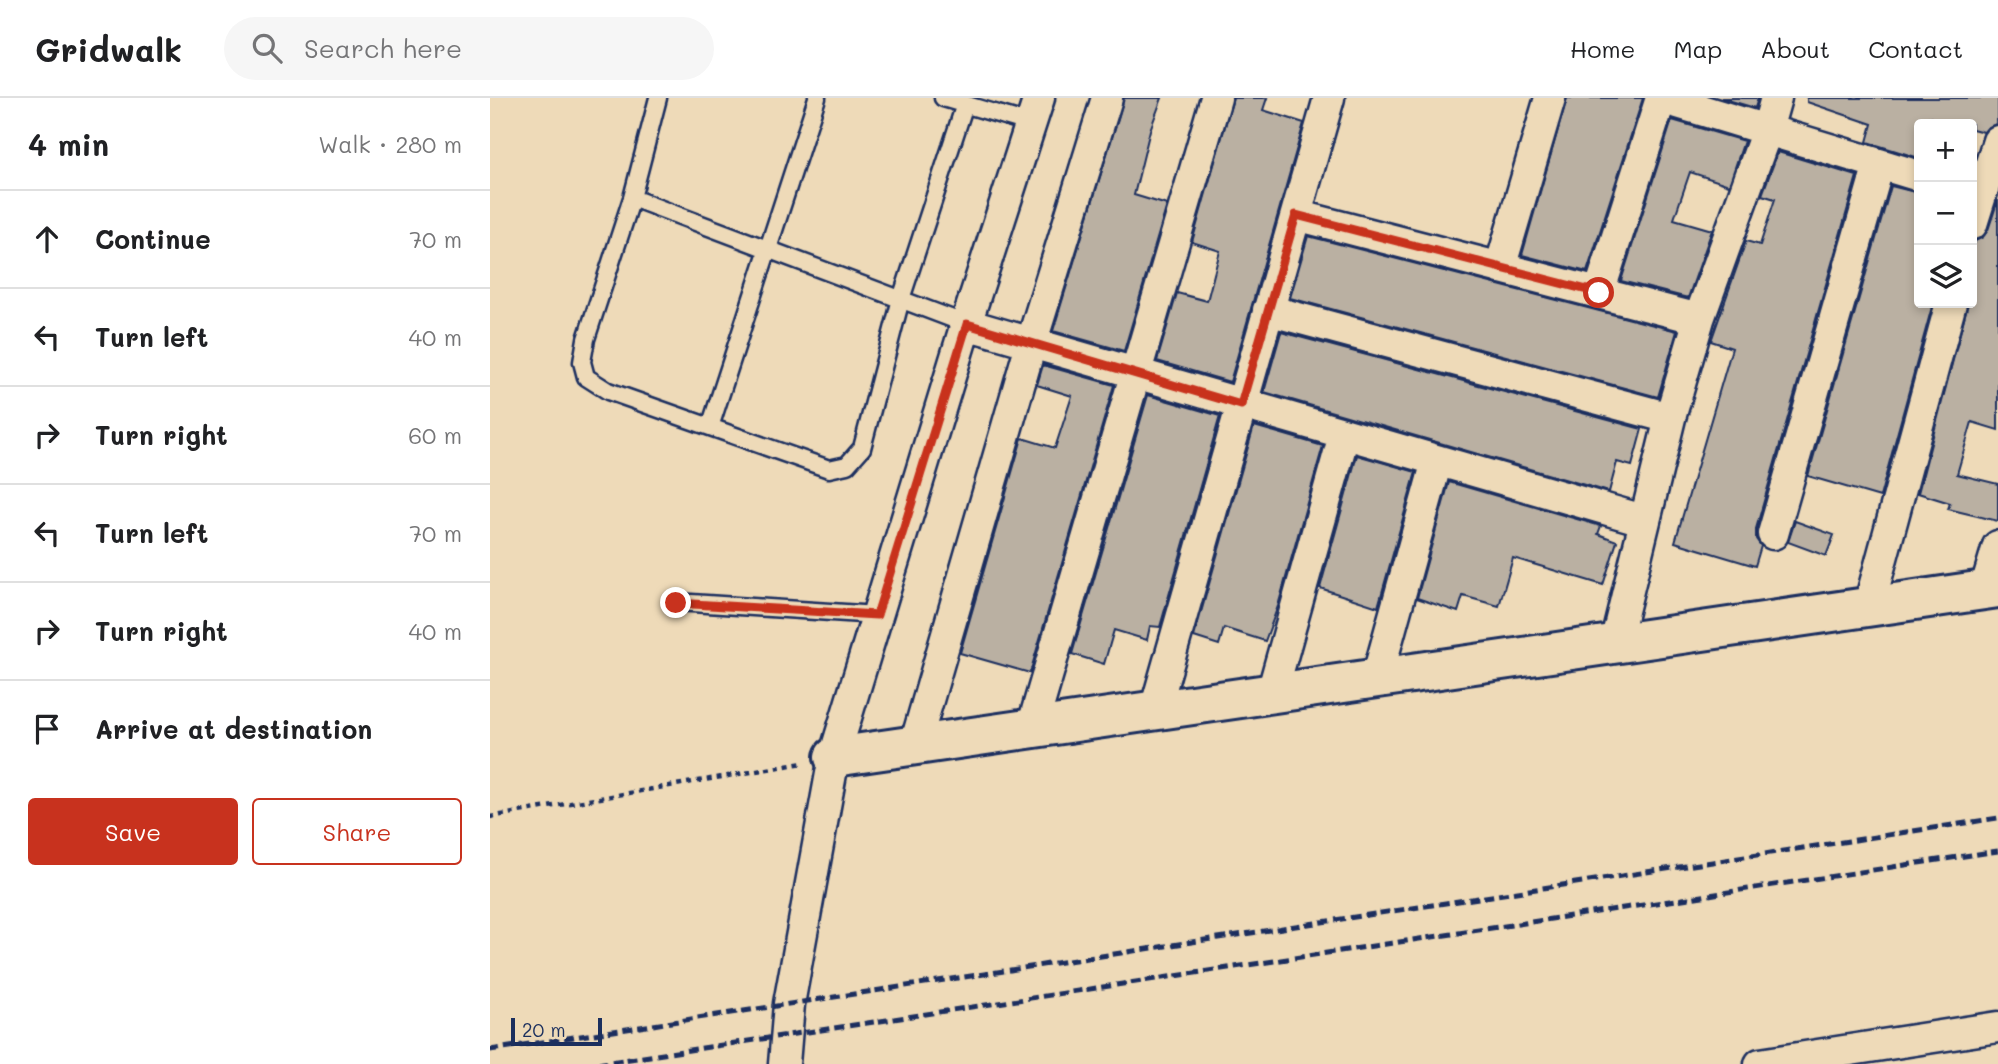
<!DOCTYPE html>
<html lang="en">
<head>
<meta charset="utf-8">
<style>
  :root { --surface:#fff; --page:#f6f6f6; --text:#202124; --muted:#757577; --line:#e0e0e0; --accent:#c8321e }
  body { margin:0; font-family:Mali,sans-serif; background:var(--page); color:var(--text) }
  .controls { position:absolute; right:21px; top:21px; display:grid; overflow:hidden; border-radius:7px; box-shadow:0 4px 10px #0003 }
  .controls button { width:63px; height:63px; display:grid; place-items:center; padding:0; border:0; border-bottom:2px solid var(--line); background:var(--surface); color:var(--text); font:35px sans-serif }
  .scale { position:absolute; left:21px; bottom:18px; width:91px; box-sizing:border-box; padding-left:7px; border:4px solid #1b2f5e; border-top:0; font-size:19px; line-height:24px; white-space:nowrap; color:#1b2f5e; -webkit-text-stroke:5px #eedab8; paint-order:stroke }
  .stop { position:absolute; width:21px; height:21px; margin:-16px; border:5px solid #c8321e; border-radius:50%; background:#fff }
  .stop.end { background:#c8321e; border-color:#fff; box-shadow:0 2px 7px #0008 }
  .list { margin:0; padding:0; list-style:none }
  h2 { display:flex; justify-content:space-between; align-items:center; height:91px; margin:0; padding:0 28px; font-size:30px }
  h2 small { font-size:23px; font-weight:400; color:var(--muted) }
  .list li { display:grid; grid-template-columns:46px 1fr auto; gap:21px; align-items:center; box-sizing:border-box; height:98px; padding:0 28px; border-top:2px solid var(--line) }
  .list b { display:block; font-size:26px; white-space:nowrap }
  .list em { font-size:23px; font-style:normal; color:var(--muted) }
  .actions { display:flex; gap:14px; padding:21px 28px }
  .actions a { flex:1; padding:16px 0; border:2px solid var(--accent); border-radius:7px; text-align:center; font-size:24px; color:var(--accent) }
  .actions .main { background:var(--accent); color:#fff }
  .icon { flex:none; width:38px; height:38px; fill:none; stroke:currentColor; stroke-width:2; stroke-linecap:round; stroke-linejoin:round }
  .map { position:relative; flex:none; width:1508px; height:966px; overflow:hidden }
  header { display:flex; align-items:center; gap:42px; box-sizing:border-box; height:98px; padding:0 35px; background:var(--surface); border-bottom:2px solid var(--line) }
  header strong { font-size:33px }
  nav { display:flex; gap:38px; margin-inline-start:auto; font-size:24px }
  .search { width:490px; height:63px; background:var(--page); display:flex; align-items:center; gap:18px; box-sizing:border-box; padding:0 24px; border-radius:38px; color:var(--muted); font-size:26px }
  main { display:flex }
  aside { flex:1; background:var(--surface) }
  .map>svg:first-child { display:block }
  .building { fill:#bab0a2; stroke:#1b2f5e; stroke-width:2 }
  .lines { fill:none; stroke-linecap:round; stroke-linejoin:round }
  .lane-casing { stroke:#1b2f5e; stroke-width:21 }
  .street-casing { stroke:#1b2f5e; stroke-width:35 }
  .secondary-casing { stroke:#1b2f5e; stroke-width:44 }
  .path { stroke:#1b2f5e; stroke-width:4.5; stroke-dasharray:5 5; stroke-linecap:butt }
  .lane { stroke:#eedab8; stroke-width:16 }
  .street { stroke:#eedab8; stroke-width:30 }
  .secondary { stroke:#eedab8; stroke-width:38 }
  .rail { stroke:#1b2f5e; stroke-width:5; stroke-dasharray:10 5; stroke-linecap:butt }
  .route { stroke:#c8321e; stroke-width:9 }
</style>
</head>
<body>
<header>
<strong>Gridwalk</strong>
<div class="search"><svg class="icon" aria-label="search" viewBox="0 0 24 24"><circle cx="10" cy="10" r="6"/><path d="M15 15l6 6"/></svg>Search here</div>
<nav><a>Home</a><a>Map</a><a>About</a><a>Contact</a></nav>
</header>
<main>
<aside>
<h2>4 min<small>Walk · 280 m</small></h2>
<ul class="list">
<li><svg class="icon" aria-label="ahead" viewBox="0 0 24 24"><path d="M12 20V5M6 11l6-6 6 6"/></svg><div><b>Continue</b></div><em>70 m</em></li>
<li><svg class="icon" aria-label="left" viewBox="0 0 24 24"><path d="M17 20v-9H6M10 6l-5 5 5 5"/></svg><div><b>Turn left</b></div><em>40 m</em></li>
<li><svg class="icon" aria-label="right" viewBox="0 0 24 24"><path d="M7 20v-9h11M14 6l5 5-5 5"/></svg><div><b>Turn right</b></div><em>60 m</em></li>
<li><svg class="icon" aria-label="left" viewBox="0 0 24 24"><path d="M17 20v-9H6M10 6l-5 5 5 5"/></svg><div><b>Turn left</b></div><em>70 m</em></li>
<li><svg class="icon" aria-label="right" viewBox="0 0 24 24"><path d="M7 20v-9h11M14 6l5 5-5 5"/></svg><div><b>Turn right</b></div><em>40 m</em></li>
<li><svg class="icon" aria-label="arrive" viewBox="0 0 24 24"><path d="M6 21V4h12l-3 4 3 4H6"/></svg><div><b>Arrive at destination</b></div></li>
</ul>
<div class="actions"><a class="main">Save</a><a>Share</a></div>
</aside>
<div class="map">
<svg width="1508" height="966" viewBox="0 0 1508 966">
  <rect width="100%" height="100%" fill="#eedab8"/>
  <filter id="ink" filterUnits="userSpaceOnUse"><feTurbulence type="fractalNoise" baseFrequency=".0143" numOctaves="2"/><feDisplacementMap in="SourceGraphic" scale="14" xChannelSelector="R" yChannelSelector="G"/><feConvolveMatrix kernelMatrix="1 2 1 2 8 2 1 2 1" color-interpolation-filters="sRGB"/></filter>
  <g filter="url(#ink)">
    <path class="building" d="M634,0H672L660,32L644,97L677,107L634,253L563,233Z
      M743,0H777L773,12L814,25L740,284L667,263L687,195L717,203L730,153L702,144Z
      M1077,0H1153L1097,174L1032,157Z
      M1231,0H1268L1265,10Z
      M1317,0H1508V18L1506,26L1497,30L1494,34L1482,31V26H1465L1439,19L1437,26H1429V60L1377,44L1382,26L1317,4Z
      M1182,22L1254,43L1239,87L1200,74L1184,121L1222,132L1198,200L1131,183Z
      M1288,54L1367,78L1266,431V441L1271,448L1265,468L1185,444L1242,250L1221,243L1256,143L1270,147L1285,101L1272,97Z
      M1401,88L1429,95V205H1443L1390,399L1318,378Z
      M1508,102V332L1482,324L1467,376L1508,386V423L1458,411L1460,405L1428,395L1478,205H1482V153L1485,143L1493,139L1498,132Z
      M818,138L1187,233L1168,299L800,200Z
      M791,234L1152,331L1142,368L1127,364L1119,394L774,294Z
      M553,267L624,287L540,575L470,555L532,340L565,350L582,298L547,287Z
      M658,297L730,318L670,529L660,528L657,542L624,532L614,566L582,556Z
      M764,328L833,348L788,508L775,543L734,530L729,547L704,539Z
      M867,357L926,374L888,509L830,490Z
      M959,384L1111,428L1108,436L1127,443L1113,487L1023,460L1009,508L973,498L968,514L927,500Z
      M1305,423L1344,437L1336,458L1298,444Z"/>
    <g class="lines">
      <defs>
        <path id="lane" d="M168,0L142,100L96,241L92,264L96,279L118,293L339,371L357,367L372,350L411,201L475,6
          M453,0L542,26
          M142,100L476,226
          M220,329L327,0
          M186,504L387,517"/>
        <path id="street" d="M1171,0L1429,78
          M806,117L1209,221
          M1482,126L1508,43
          M1010,170L1060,0
          M1109,195L1171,0
          M778,212L1180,320
          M476,226L1153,422
          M1283,436L1389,66
          M1495,492L1508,448
          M1379,508L1461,205
          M1125,546L1180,320L1209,221L1277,32L1286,0
          M887,580L947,363
          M782,595L854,337
          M665,612L839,0
          M542,630L726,0
          M425,647L541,246L617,0
          M294,966L299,906L344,659L476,226L549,0
          M1270,966L1508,929"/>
        <path id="secondary" d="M344,659L1508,490"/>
      </defs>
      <use href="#lane" class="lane-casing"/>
      <use href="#street" class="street-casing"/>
      <use href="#secondary" class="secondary-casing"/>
      <path class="path" d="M0,719L313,665"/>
      <use href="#lane" class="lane"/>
      <use href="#street" class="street"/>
      <use href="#secondary" class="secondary"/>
      <path class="rail" d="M0,952L1508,720
        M107,966L1508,753"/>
    </g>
  </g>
  <g class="lines" filter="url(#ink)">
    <path class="route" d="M186,505L387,517L477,226L751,307L806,117L1109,195"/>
  </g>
</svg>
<div class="controls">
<button>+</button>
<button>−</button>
<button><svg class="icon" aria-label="layers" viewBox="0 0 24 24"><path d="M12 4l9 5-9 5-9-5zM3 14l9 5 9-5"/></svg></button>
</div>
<div class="scale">20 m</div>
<div class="stop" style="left:1109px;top:195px"></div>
<div class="stop end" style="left:186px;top:505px"></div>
</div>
</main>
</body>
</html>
